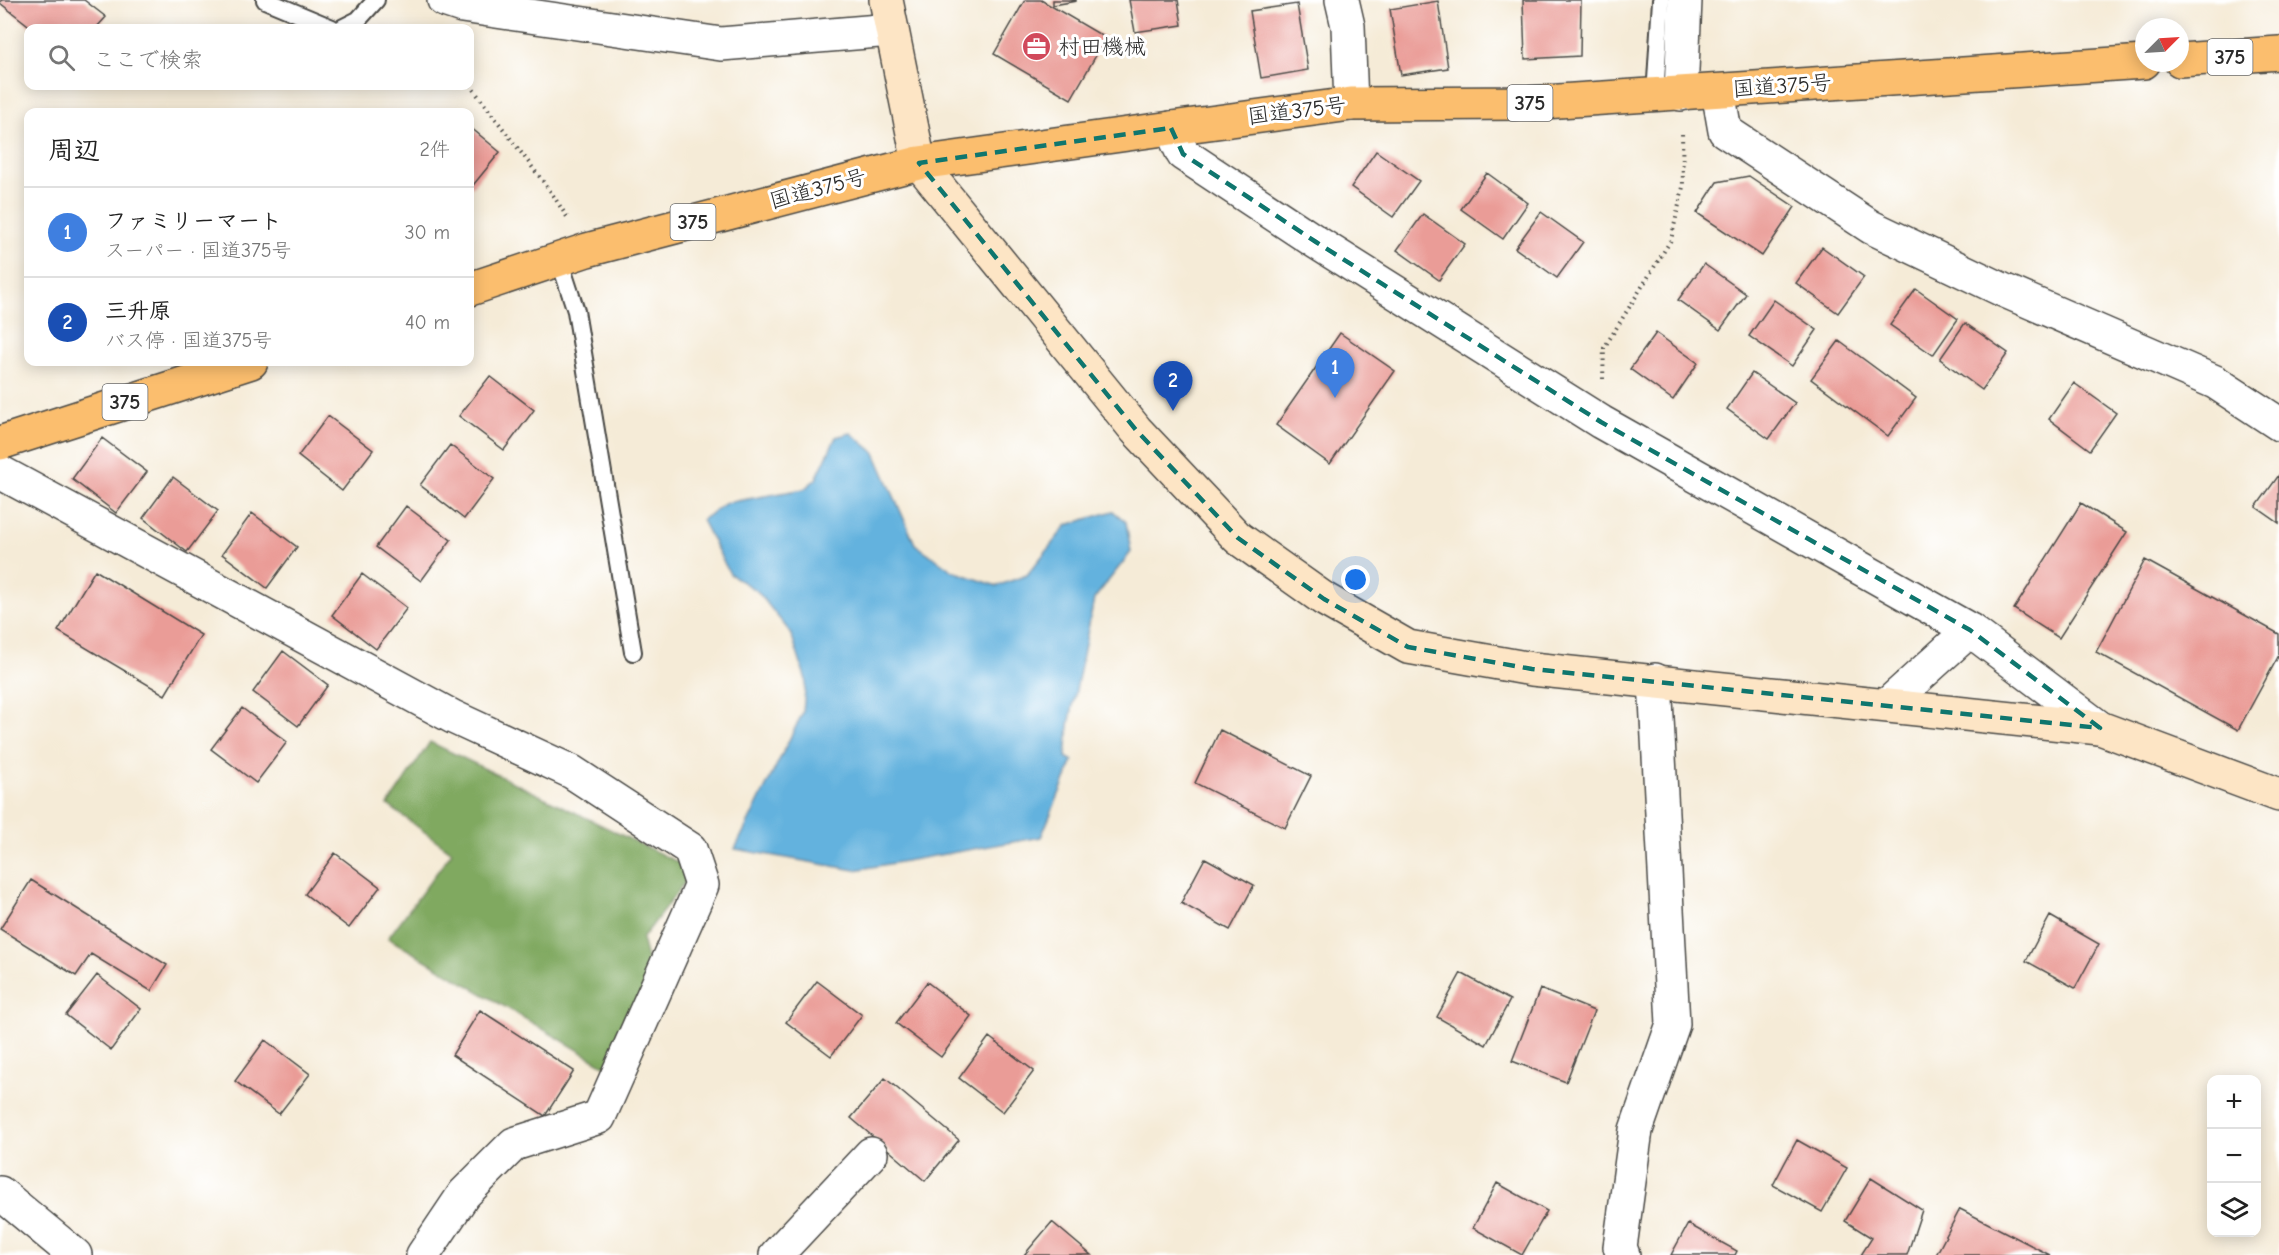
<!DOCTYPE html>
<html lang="ja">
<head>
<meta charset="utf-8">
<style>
  :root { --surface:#fff; --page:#f2f2f2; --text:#222; --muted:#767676; --line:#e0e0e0; --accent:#d93025 }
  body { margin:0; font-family:"Comic Neue","Klee One",sans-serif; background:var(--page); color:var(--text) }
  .controls { position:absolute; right:18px; bottom:18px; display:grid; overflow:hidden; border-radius:12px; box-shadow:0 3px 15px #0003 }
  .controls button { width:54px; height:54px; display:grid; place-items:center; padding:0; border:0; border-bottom:2px solid var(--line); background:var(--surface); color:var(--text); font:30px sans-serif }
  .compass { position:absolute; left:2135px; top:18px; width:54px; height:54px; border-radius:50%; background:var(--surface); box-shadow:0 3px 15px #0003; rotate:66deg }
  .you { position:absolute; left:1356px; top:580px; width:21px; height:21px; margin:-15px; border:4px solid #fff; border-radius:50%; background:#1a73e8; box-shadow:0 0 0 9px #1a73e833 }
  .badge { display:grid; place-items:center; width:39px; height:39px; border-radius:50%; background:var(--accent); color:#fff; font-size:20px; font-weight:700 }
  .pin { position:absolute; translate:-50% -50px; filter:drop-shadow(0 2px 3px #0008) }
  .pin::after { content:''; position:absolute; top:32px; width:21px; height:18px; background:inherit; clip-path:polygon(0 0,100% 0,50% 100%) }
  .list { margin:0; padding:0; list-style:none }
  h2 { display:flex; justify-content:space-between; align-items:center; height:78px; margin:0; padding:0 24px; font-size:26px }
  h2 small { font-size:20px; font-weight:400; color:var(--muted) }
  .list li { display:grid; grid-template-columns:39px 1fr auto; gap:18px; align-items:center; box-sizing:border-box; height:90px; padding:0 24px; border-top:2px solid var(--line) }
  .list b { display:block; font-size:22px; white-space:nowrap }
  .list p { margin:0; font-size:20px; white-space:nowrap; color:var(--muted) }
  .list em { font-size:20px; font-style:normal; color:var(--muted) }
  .icon { flex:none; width:33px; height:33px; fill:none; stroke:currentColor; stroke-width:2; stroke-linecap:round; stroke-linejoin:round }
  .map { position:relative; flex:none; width:2279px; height:1255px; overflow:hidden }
  .search { position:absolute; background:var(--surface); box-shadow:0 3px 15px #0003; left:24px; top:24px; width:450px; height:66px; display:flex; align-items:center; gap:15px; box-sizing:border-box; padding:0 21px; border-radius:12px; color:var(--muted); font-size:22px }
  .panel { position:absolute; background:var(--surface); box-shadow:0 3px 15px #0003; left:24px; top:108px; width:450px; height:258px; border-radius:12px }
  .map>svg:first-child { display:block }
  .forest { fill:#80a960; stroke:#566a46; stroke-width:1.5 }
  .water { fill:#64b2de; stroke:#486e84; stroke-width:1.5 }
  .building { fill:#ea9c97 }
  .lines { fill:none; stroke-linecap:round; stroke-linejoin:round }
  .lane-casing { stroke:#494845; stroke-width:20 }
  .street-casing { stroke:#494845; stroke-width:36 }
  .secondary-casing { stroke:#494845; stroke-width:36 }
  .highway-casing { stroke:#494845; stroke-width:36 }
  .path { stroke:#494845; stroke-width:4; stroke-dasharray:1.5 4.5; stroke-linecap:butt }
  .lane { stroke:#fff; stroke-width:16 }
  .street { stroke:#fff; stroke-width:33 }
  .secondary { stroke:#fde5c5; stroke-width:33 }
  .highway { stroke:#fbbe6e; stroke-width:33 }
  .marked { fill:none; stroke:#0f766e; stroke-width:4.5; stroke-dasharray:12 8; stroke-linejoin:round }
  .labels { text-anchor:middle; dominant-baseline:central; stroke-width:6; stroke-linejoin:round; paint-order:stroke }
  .shield { fill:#fff; stroke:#6b6b6b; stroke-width:1.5 }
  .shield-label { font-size:21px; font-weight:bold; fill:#2b2b2b }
  .poi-label { font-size:22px; fill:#2b2b2b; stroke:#fff; text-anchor:start }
  .street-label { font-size:22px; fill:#2b2b2b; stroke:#fff }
</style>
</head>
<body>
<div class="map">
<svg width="2279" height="1255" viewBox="0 0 2279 1255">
  <rect width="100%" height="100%" fill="#fff"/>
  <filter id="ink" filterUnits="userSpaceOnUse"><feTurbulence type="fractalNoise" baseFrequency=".0167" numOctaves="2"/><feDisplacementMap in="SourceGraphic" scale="12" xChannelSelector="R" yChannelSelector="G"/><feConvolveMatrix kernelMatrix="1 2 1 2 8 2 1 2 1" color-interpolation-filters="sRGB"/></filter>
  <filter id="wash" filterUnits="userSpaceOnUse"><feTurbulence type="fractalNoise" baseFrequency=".008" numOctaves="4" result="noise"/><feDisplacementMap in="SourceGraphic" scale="24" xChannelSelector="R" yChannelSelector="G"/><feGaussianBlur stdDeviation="1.35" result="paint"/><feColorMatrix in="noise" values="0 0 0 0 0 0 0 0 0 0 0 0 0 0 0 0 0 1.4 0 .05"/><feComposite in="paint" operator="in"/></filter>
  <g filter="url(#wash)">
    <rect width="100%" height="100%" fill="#f5ebd7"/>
    <path class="forest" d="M430,742L694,870L642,939L660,1009L619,1074L388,938L452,852L388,805Z"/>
    <path class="water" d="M851,433L875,453L915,544L953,571L997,586L1027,575L1067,525L1113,511L1126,522L1131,552L1094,599L1069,725L1066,757L1073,761L1041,837L855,870L735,849L803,712L806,680L791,633L757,591L730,574L702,520L726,503L804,489L816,479L836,437Z"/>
    <g id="blocks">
      <path class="building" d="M1,0H84L106,17L96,28H32L0,3Z
        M1025,0H1041L1106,38L1071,99L994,54Z
        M1053,0H1076V1L1053,5Z
        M1129,0H1178L1182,25L1135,32Z
        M1523,0H1581L1580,56L1525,59Z
        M1438,1L1448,68L1401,75L1390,9Z
        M1297,4L1308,70L1261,78L1250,11Z
        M470,127L500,152L470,189Z
        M1376,151L1419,181L1393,217L1351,187Z
        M1487,173L1528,203L1503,239L1461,209Z
        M1749,176L1795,207L1762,256L1697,213L1717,182Z
        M1541,212L1583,242L1557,278L1515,248Z
        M1423,214L1465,244L1439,280L1397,250Z
        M1822,247L1864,277L1838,313L1796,283Z
        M1704,264L1746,294L1720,330L1678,300Z
        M1916,289L1958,319L1933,355L1890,325Z
        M1774,300L1817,330L1792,366L1749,336Z
        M1965,323L2008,353L1982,390L1940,359Z
        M1340,333L1395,371L1330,464L1276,425Z
        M1656,333L1698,363L1673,400L1630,369Z
        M1839,341L1916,398L1888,436L1811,379Z
        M1752,373L1795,403L1769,439L1727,409Z
        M490,376L534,410L504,450L459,416Z
        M2074,383L2116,413L2090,450L2049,419Z
        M328,416L373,450L342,491L298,456Z
        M102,438L147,472L116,513L72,479Z
        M450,445L494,479L464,519L420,485Z
        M2279,475V523L2256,507Z
        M173,477L218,511L187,552L143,518Z
        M2081,503L2127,532L2059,638L2014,609Z
        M406,506L451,540L421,581L376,547Z
        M252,513L297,547L267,588L222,554Z
        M2145,560L2279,634V655L2238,730L2096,652Z
        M95,570L201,635L165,695L58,631Z
        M362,574L407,608L376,649L332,615Z
        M283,651L328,685L298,726L253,692Z
        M242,708L287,742L256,783L211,749Z
        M1220,730L1311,776L1285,828L1195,783Z
        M335,853L380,887L349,928L305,894Z
        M1205,858L1254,885L1230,930L1181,903Z
        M31,880L167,965L151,991L91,954L76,976L0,929Z
        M2050,916L2099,944L2075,988L2026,961Z
        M1461,973L1510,1000L1486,1045L1437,1017Z
        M97,975L141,1009L111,1050L66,1015Z
        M817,981L862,1015L831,1056L786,1022Z
        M927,982L971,1016L941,1057L896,1023Z
        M1540,989L1594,1011L1566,1082L1512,1061Z
        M480,1010L574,1071L545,1116L452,1055Z
        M989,1037L1034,1071L1003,1112L959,1078Z
        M265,1040L310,1074L279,1114L235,1081Z
        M885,1078L959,1140L925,1181L851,1118Z
        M1797,1140L1847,1168L1822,1212L1773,1185Z
        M1871,1178L1922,1210L1907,1255H1861L1872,1238L1845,1221Z
        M1497,1183L1547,1211L1522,1255L1473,1228Z
        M1960,1209L2050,1255H1936Z
        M1052,1222L1091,1255H1024Z
        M1688,1224L1737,1251L1735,1255H1671Z"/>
    </g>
  </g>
  <g filter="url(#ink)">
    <use href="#blocks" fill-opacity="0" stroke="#494845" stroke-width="1.5"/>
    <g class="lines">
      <defs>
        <path id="lane" d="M265,0L332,28
          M342,28L358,20L376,0
          M1655,96L1661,0
          M559,259L576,311L633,652"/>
        <path id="street" d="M444,0L462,6L721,44L891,30
          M1342,0L1348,26L1351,104
          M1718,91L1725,131L1871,227L2003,290L2215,382L2279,424
          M1681,94L1685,0
          M1171,128L1183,154L1316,242L1601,422L1970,630L2100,728
          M0,472L453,717L572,772L690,849L702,885L599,1117L514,1144L464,1194L423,1255
          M1887,705L1970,630
          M0,1193L75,1255
          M776,1255L871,1154
          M1623,1255L1620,1247L1636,1130L1673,1024L1655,680"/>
        <path id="secondary" d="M886,0L919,163L1136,430L1238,538L1324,599L1408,647L1532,669L2100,728L2279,795"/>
        <path id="highway" d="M2180,60L2279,53
          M470,289L587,250L919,163L1171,128L1351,104L1529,103L2144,62
          M0,443L251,362"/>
      </defs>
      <use href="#lane" class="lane-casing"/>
      <use href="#street" class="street-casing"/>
      <use href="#secondary" class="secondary-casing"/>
      <use href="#highway" class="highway-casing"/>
      <path class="path" d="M470,85L551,192L567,217
        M1603,379L1604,348L1671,240L1683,187L1682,131"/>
      <use href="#lane" class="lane"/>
      <use href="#street" class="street"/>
      <use href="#secondary" class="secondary"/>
      <use href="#highway" class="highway"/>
    </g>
  </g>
  <path class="marked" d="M1171,128L1183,154L1316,242L1601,422L1970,630L2100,728L1532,669L1408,647L1324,599L1238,538L1136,430L919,163Z"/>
  <defs>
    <symbol id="office-disc" viewBox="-11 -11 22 22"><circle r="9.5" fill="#d1495b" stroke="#fff"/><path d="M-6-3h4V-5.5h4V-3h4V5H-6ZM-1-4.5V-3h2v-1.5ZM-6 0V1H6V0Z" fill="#fff"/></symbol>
  </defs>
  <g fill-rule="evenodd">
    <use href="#office-disc" x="1020" y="30" width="33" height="33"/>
  </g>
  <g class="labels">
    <g class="shield">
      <rect x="2207.5" y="39" width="45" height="36" rx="4.5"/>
      <rect x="1507.5" y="85" width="45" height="36" rx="4.5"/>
      <rect x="670.5" y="204" width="45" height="36" rx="4.5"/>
      <rect x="102.5" y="384" width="45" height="36" rx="4.5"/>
    </g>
    <g class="shield-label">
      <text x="2230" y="57">375</text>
      <text x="1530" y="103">375</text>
      <text x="693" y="222">375</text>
      <text x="125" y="402">375</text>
    </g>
    <g class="poi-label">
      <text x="1058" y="47">村田機械</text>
    </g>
    <g class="street-label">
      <text transform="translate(1782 86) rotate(-4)">国道375号</text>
      <text transform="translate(1297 111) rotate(-7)">国道375号</text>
      <text transform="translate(818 189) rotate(-15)">国道375号</text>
    </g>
  </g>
</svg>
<div class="controls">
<button>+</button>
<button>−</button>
<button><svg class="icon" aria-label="layers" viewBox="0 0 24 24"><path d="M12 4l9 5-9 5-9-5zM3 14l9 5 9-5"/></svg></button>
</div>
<svg class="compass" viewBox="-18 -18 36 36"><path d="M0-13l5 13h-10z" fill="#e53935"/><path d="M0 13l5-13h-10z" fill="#767676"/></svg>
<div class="you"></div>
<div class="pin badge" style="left:1335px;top:398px;background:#3f7fe0">1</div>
<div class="pin badge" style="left:1173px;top:411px;background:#1a4fb4">2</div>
<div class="search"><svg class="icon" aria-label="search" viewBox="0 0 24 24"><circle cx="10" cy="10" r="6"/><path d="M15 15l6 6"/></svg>ここで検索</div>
<section class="panel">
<h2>周辺<small>2件</small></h2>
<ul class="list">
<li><span class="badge" style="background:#3f7fe0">1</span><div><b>ファミリーマート</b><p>スーパー · 国道375号</p></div><em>30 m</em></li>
<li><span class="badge" style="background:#1a4fb4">2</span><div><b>三升原</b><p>バス停 · 国道375号</p></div><em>40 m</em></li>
</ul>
</section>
</div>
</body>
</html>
